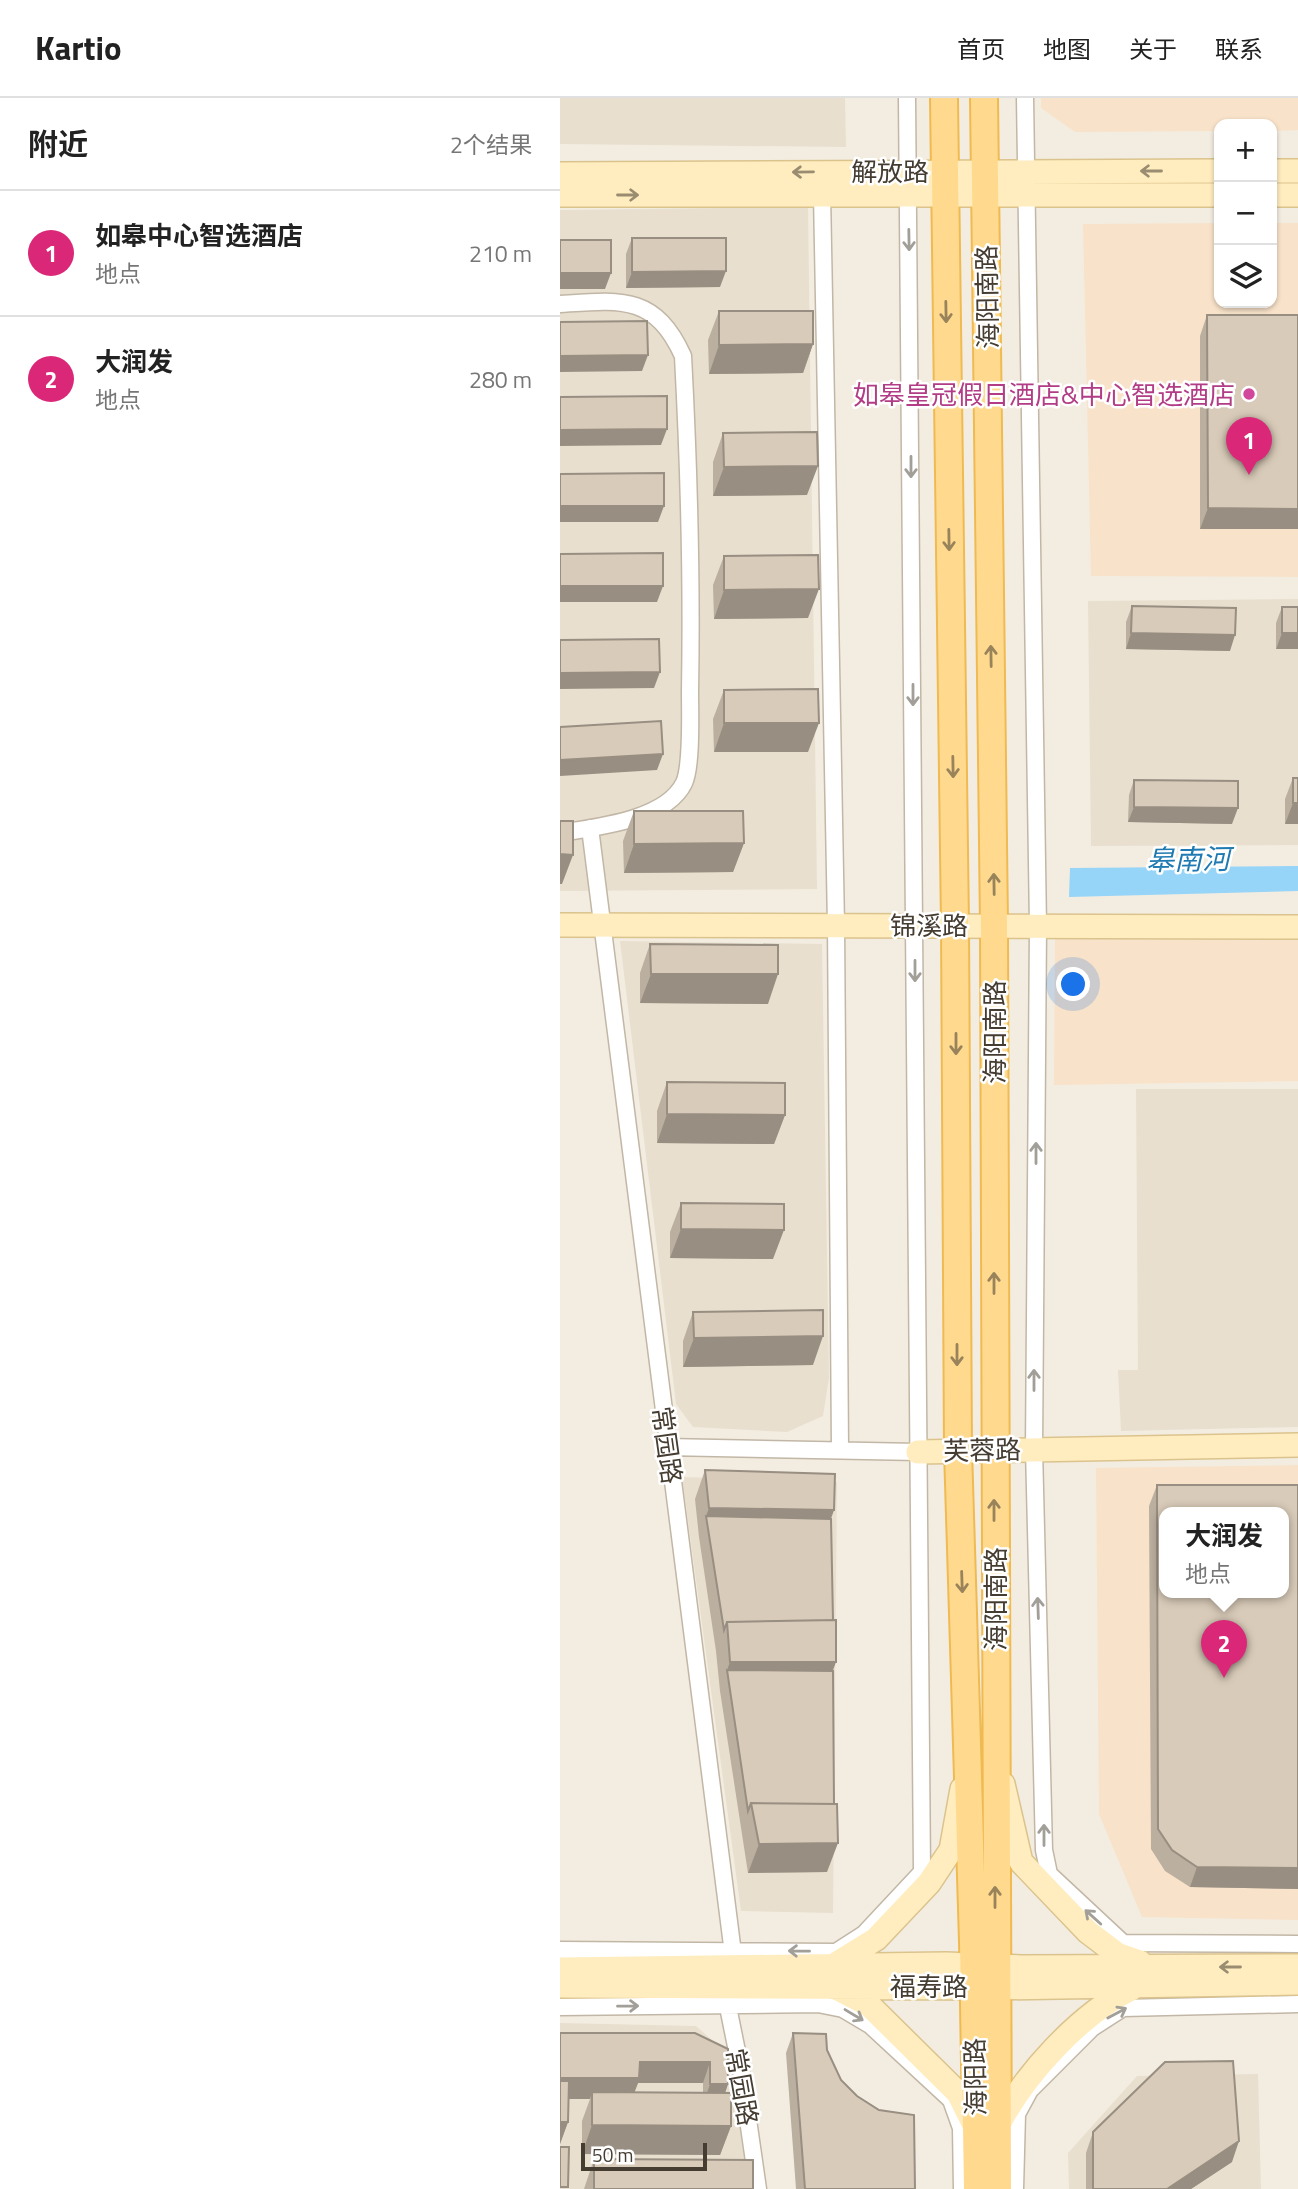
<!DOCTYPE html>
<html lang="zh">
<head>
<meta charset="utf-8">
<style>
  :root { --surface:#fff; --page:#f6f6f6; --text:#222; --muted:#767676; --line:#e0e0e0; --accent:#db2777 }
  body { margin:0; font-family:"Titillium Web","Noto Sans SC",sans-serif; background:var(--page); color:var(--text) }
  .controls { position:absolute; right:21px; top:21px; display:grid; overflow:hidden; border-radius:14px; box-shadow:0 2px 5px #0004 }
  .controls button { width:63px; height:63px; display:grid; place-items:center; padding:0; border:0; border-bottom:2px solid var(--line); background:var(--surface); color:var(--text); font:35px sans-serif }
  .scale { position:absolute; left:21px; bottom:18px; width:126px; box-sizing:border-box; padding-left:7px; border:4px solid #453c32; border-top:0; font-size:19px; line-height:24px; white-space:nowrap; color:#453c32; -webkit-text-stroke:5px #fff; paint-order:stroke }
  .you { position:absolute; left:514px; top:887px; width:24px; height:24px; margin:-18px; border:5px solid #fff; border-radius:50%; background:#1a73e8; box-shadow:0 0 0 10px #1a73e833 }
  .badge { display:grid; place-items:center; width:46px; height:46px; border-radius:50%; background:var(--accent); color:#fff; font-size:23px; font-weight:700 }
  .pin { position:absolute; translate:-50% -58px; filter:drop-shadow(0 2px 4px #0008) }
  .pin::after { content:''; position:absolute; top:37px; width:24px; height:21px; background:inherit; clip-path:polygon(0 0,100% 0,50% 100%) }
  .popup { position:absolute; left:599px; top:1409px; width:130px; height:91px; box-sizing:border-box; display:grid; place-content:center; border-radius:14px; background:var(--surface); filter:drop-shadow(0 2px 5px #0005); font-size:23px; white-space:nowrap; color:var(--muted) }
  .popup b { font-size:26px; color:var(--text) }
  .popup::after { content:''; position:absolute; left:50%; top:100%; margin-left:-14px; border:14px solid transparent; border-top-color:var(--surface) }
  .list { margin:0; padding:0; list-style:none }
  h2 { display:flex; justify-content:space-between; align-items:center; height:91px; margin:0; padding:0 28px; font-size:30px }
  h2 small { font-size:23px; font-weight:400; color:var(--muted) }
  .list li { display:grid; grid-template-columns:46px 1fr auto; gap:21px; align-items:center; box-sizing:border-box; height:126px; padding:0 28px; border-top:2px solid var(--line) }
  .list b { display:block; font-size:26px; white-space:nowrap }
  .list p { margin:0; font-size:23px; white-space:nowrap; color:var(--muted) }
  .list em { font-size:23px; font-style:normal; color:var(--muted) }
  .icon { flex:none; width:38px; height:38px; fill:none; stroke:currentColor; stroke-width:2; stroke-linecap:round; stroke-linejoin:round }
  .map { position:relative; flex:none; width:738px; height:2091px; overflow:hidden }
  header { display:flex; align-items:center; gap:42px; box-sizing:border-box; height:98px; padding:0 35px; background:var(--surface); border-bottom:2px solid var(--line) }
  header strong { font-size:33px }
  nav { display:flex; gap:38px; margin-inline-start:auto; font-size:24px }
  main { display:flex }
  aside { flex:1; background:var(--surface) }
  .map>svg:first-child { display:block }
  .residential { fill:#e8dfcf }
  .commercial { fill:#f8e2c9; fill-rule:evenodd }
  .water { fill:#96d4f8 }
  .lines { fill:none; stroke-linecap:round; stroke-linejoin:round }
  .street-casing { stroke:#c2b7a6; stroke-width:19 }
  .secondary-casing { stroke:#dbc38d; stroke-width:26 }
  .primary-casing { stroke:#f0ba52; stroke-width:30 }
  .street { stroke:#fff; stroke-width:16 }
  .secondary { stroke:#ffedbf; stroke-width:23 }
  .primary { stroke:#ffda8e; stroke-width:26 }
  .wall { fill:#bbaf9f; fill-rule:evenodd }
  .shaded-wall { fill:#988e82 }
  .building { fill:#d9cbb9; stroke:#988e82; stroke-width:2; fill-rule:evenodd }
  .oneway { stroke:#998c71 }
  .oneway2 { stroke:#a29e98 }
  .oneway3 { stroke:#99835b }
  .hotel-dot { fill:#d1479c; stroke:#fff; stroke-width:2.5 }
  .labels { text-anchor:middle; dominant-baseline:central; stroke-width:5; stroke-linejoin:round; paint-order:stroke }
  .street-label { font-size:26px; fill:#453c32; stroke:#fff }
  .hotel-label { font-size:26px; fill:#b23c85; stroke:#fff; text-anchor:end }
  .water-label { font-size:28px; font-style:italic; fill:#1f7ab2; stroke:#fff }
</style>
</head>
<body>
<header>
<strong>Kartio</strong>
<nav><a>首页</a><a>地图</a><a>关于</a><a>联系</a></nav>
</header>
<main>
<aside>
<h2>附近<small>2个结果</small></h2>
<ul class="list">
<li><span class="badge">1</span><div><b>如皋中心智选酒店</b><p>地点</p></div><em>210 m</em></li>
<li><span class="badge">2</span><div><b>大润发</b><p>地点</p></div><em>280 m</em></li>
</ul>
</aside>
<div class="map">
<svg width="738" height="2091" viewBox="0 0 738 2091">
  <rect width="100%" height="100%" fill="#f3ede1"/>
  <path class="residential" d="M0,0H285L286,49L0,46Z
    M248,109L257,791L0,793V112Z
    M738,501V747L531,748L528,503Z
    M60,843L262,846L269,1280L263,1318L227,1334L133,1329L116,1306Z
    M576,991H738V1329L561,1333L558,1272H578Z
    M122,1379L277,1384L273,1815L181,1813Z
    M0,1925L136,1928L171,1959L188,2091H0Z
    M698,1976L701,2091H509L508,2055L577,1978Z"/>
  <path class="commercial" d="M481,0H738V32L712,33V26H659V33L515,34L481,10Z
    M659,125V205H712V125H738V479L531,478L523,126Z
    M495,840L738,842V983L494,987Z
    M738,1367V1822L582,1819L539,1716L536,1370ZM604,1414H724V1494H604Z"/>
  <path class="water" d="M738,768V793L509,799L510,770Z"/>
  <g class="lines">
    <defs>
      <path id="street" d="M465,0L478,828L474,1351L484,1752L489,1776L563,1845L738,1846
        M262,96L276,827L280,1351
        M0,206C60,202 95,196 123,258C129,371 132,482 130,594C130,614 132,668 124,685C106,722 37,729 0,735
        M30,730L174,1863
        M107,1349L358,1354
        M0,1852L276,1854L304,1836L362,1774L347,0
        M166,1899L181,1973L198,2091
        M0,1909L258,1906L283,1911L310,1927L391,2002L401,2030L402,2091
        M455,2091L457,2016L470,1992L532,1930L563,1910L738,1906"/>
      <path id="secondary" d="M712,73H738
        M0,76L659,73
        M0,97H659
        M712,97H738
        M0,827L738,829
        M358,1354L738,1347
        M443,1686L461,1764L528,1834L557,1856L580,1864
        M277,1865L316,1841L369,1785L391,1752L402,1691
        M0,1871L386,1866L462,1869L738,1868
        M0,1888L435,1890L738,1885
        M276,1890L309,1907L398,1995L415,2029
        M437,2030C463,1978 519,1917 571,1891"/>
      <path id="primary" d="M384,0L395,827L398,1352L413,1843L417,2091
        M424,0L434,827L438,2091"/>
    </defs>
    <use href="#street" class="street-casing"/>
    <use href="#secondary" class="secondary-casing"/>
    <use href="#primary" class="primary-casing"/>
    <use href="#street" class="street"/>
    <use href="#secondary" class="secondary"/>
    <use href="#primary" class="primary"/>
  </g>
  <path class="wall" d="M72,140L160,189L66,190V156Z
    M159,213L253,246L243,275L149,276L148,242Z
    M647,217H738V431H640V238Z
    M163,335L247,397L153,398V364Z
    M164,458L248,520L154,521L153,487Z
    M572,508L670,553L566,551V524Z
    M722,509H738L716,551V525Z
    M164,592L248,654H154L153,621Z
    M733,680L738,726H725V701Z
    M574,682L672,726L568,724L569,697Z
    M74,713L184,745L173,774L64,775L63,743Z
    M90,846L208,906L80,905V875Z
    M107,984L225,1017L214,1046L97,1045V1013Z
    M121,1105L213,1161L110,1160V1134Z
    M133,1214L253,1267L123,1269V1243Z
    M145,1372L274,1412L271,1421L273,1573L267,1774L188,1775L160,1593L156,1553L139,1439L135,1401Z
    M597,1387H738V1791L630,1789L605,1773L591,1751L589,1408Z
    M0,1935H135L168,1986L165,1995L171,2028L160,2057L22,2056V2023L30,2001H8V2024L0,2046ZM78,1985H143V1995L74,1994Z
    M233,1935L267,1952L281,1982L355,2091H236L226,1955Z
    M533,2034L672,2064L631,2091H526V2055Z
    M34,2061L193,2091H24Z"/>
  <path class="shaded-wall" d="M166,173L160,189L66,190L72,174Z
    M0,175H51L45,191H0Z
    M253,246L243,275L149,276L159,247Z
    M88,257L82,273L0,274V258Z
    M107,331L101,347L0,348V332Z
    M258,368L247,397L153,398L164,369Z
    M0,408H104L98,424H0Z
    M648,410L738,411V431H640Z
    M0,488H103L97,504H0Z
    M259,491L248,520L154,521L164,492Z
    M571,535L675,537L670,553L566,551Z
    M722,535H738V551H716Z
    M100,574L94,590L0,591V575Z
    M164,625H259L248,654H154Z
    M103,656L97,672L0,678V662Z
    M733,705H738V726H725Z
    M574,709L678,710L672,726L568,724Z
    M184,745L173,774L64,775L74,746Z
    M0,756L13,757L2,786H0Z
    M91,876H218L208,906L80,905Z
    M107,1016L225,1017L214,1046L97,1045Z
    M121,1131L224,1132L213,1161L110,1160Z
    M263,1238L253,1267L123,1269L134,1240Z
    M149,1410L274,1412L263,1441L146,1418Z
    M170,1564H276L265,1594L167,1572Z
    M278,1745L267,1774L188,1775L199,1746Z
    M637,1769L738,1770V1791L630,1789Z
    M80,1964H150L143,1985H78L72,2001L32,1994L30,2001H0V1980Z
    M150,1986H168L161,2007H143Z
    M0,2024H8L0,2046Z
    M32,2027L171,2028L160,2057L22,2056Z
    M679,2043L672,2064L631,2091H607Z"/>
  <path class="building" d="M72,140H166V173L72,174Z
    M0,142H51V175H0Z
    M159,213H253V246L159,247Z
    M647,217H738V411L648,410Z
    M87,223L88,257L0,258V224Z
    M107,298V331L0,332V299Z
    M257,334L258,368L164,369L163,335Z
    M104,375V408H0V376Z
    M103,455V488H0V456Z
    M258,457L259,491L164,492V458Z
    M572,508L676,510L675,537L571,535Z
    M722,509H738V535H722Z
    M99,541L100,574L0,575V542Z
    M258,591L259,625H164V592Z
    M101,623L103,656L0,662V629Z
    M733,680H738V705H733Z
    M574,682L678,683V710L574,709Z
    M74,713H183L184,745L74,746Z
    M0,723H13V757L0,756Z
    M90,846L218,847V876H91Z
    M107,984L225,985V1017L107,1016Z
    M121,1105L224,1106V1132L121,1131Z
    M263,1212V1238L134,1240L133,1214Z
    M145,1372L275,1376L274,1412L149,1410Z
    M597,1387H738V1770L637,1769L612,1752L598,1731ZM605,1414H724V1494H605Z
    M146,1418L271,1421L273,1522L167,1524L164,1532Z
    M276,1522V1564H170L167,1524Z
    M167,1572L273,1573L274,1706L191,1705L188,1713Z
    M191,1705L277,1706L278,1745L199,1746Z
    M0,1935H135L168,1951V1986H150V1964H80L79,1980H0Z
    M233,1935L266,1936L267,1952L281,1982L297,1998L319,2012L354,2017L355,2091H245Z
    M673,1963L679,2043L607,2091H533V2034L605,1964Z
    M0,1983H9L8,2024H0Z
    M32,1994L171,1995V2028L32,2027Z
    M0,2049H9L8,2089H0Z
    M34,2061L193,2062V2091H34Z"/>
  <defs><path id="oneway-shaft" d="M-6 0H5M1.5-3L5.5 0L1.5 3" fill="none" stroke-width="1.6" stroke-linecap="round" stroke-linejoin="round" transform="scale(1.75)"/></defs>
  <g class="oneway">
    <use href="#oneway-shaft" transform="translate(591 73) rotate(-180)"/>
    <use href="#oneway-shaft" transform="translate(243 74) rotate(179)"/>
    <use href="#oneway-shaft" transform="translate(68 97)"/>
    <use href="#oneway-shaft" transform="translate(670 1869) rotate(180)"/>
  </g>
  <g class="oneway2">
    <use href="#oneway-shaft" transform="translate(349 142) rotate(89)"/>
    <use href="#oneway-shaft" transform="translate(351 369) rotate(90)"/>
    <use href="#oneway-shaft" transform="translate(353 597) rotate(90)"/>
    <use href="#oneway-shaft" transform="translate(355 873) rotate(90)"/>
    <use href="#oneway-shaft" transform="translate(476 1055) rotate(-90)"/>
    <use href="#oneway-shaft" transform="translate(474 1282) rotate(-90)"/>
    <use href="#oneway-shaft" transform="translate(478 1510) rotate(-92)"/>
    <use href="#oneway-shaft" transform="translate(484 1737) rotate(-90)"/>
    <use href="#oneway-shaft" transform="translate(533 1819) rotate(-138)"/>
    <use href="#oneway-shaft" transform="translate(239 1853) rotate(-179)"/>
    <use href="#oneway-shaft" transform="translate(68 1908) rotate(-1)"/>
    <use href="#oneway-shaft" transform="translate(557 1915) rotate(-28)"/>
    <use href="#oneway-shaft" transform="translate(294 1917) rotate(31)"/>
  </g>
  <g class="oneway3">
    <use href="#oneway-shaft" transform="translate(386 214) rotate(89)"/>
    <use href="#oneway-shaft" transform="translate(389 442) rotate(89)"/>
    <use href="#oneway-shaft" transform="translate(431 558) rotate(-91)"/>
    <use href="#oneway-shaft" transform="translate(393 669) rotate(89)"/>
    <use href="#oneway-shaft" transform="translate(434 786) rotate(-91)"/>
    <use href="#oneway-shaft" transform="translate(396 946) rotate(90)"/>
    <use href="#oneway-shaft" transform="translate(434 1185) rotate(-90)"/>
    <use href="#oneway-shaft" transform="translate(397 1257) rotate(90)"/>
    <use href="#oneway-shaft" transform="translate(434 1412) rotate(-90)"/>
    <use href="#oneway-shaft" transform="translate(402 1484) rotate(88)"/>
    <use href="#oneway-shaft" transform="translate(435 1799) rotate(-90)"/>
  </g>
  <circle class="hotel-dot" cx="689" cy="296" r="7"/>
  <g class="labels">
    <g class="street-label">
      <text x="330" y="73">解放路</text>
      <text transform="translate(427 199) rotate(-91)">海阳南路</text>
      <text x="369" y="827">锦溪路</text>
      <text transform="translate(434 934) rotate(-90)">海阳南路</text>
      <text transform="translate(107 1347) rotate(82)">常园路</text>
      <text transform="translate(422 1352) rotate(-1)">芙蓉路</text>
      <text transform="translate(435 1501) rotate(-90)">海阳南路</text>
      <text x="369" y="1888">福寿路</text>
      <text transform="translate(415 1979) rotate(-91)">海阳路</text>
      <text transform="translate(182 1989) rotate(80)">常园路</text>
    </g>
    <g class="hotel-label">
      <text x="675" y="296">如皋皇冠假日酒店&amp;中心智选酒店</text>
    </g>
    <g class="water-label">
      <text transform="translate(628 761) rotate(-1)">皋南河</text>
    </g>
  </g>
</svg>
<div class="controls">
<button>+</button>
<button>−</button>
<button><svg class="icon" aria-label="layers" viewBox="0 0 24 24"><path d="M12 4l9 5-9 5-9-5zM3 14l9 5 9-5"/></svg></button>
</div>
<div class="scale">50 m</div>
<div class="you"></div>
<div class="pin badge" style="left:689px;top:377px">1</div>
<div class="pin badge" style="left:664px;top:1580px">2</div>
<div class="popup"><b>大润发</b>地点</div>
</div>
</main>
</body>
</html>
